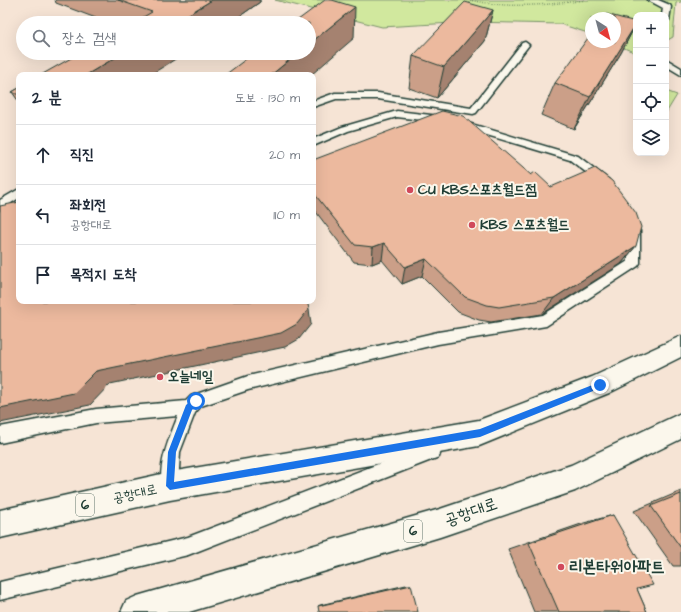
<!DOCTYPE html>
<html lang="ko">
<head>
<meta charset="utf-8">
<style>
  :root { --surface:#fff; --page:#f2f2f3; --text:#1f2937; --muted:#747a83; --line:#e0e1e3 }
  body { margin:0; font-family:"Architects Daughter","Poor Story",sans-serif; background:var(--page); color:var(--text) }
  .controls { position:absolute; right:12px; top:12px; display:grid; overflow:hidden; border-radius:8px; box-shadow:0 4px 16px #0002 }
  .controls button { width:36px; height:36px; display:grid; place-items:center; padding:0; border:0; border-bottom:1px solid var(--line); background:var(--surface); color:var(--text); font:20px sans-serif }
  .compass { position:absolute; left:585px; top:12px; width:36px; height:36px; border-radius:50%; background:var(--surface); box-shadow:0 4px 16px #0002; rotate:144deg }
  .stop { position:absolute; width:12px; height:12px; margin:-9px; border:3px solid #1a73e8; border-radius:50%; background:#fff }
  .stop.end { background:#1a73e8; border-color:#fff; box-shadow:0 1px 4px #0008 }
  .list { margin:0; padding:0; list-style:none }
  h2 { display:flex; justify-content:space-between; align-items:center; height:52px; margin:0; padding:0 16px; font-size:17px }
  h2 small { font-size:13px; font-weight:400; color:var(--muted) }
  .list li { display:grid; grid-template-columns:26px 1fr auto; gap:12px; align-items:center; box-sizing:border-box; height:60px; padding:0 16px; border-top:1px solid var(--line) }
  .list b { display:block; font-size:15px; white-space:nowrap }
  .list p { margin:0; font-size:13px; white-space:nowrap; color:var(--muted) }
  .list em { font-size:13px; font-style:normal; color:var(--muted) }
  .icon { flex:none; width:22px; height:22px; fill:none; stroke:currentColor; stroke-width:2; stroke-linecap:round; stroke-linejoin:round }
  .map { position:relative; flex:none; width:681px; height:612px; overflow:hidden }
  .search { position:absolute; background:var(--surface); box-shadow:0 4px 16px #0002; left:16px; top:16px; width:300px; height:44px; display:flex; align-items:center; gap:10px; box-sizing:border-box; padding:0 14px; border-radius:22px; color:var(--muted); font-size:15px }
  .panel { position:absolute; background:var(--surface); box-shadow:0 4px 16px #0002; left:16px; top:72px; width:300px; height:232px; border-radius:8px }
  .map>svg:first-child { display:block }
  .green { fill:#d1e89e; stroke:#789269 }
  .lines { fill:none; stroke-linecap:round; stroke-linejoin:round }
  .lane-casing { stroke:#1f3d34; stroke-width:3 }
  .primary-casing { stroke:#1f3d34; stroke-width:3 }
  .path { stroke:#1f3d34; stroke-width:1.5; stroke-dasharray:0.5 2; stroke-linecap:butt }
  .lane { fill:#fbf7ec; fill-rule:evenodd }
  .primary { fill:#fbf7ec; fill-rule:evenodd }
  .wall { fill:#cb9f88; stroke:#1f3d34 }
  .shaded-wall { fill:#a5826f; stroke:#1f3d34 }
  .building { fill:#ecb99e; stroke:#1f3d34 }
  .route { fill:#1a73e8 }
  .poi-dot { fill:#d1495b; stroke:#fbf7ec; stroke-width:1.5 }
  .labels { text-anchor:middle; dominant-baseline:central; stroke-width:4; stroke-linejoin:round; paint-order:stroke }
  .shield { fill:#fbf7ec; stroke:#61756b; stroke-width:1 }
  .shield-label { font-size:13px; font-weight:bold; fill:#1f3d34 }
  .poi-label { font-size:14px; font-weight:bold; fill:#1f3d34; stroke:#fbf7ec; text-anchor:start }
  .street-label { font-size:14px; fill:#1f3d34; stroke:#fbf7ec }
  .near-street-label { font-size:17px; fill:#1f3d34; stroke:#fbf7ec }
  .near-poi-label { font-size:17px; font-weight:bold; fill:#1f3d34; stroke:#fbf7ec; text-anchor:start }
</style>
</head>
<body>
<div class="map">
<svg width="681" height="612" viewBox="0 0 681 612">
  <rect width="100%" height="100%" fill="#f6e4d5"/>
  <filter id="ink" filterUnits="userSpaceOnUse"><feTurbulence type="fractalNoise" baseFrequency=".025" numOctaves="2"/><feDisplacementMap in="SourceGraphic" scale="8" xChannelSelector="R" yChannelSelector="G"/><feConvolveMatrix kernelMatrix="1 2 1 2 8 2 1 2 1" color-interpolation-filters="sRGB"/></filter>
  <g filter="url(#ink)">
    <path class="green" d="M275,0H681V2L676,3L673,37L666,41V15H636V53L610,42H615V18H591V34L560,24L470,22L382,27Z
      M666,91L677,95L666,113Z"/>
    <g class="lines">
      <defs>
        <path id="lane" d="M648,0H658L670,5L671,7L669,20H666V15H662L663,8Z
          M525,42L529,45L476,113L473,114L378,99H336L313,107V101L335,93H378L471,108L522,43Z
          M666,59L681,68V75L666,66Z
          M397,111L448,117L578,156L609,180L608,183H600L570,160L447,123L397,117L348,131L313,146V139L342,127Z
          M19,189V198L0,210V200Z
          M634,227L638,228L640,231V263L638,266L546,326L438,344L248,390L201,406L195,413L180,452L178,486L176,492L170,494L164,492C155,470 170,436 178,416L96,423L0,443V427L96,409L186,401L191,396L248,376L438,332L543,315L628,261V231L630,228Z
          M433,443L439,445L441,451L439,457L188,555L0,600V582L188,537Z"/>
        <path id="primary" d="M681,336V357L609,393L479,446L170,500L0,538V510L170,472L479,420L592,377Z
          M681,413V439L575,491L440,537L189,612H121L126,601L137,596L440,509L571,465Z"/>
      </defs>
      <use href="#lane" class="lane-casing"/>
      <use href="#primary" class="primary-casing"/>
      <path class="path" d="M470,0C508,9 547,5 586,0"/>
      <use href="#lane" class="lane"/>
      <use href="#primary" class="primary"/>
    </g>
    <path class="wall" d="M55,0H260V2L230,23H109L56,3Z
      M493,10L485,41L437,98L409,88L413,56Z
      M636,24L621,53L574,129L541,115L555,83Z
      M19,88V102L12,92Z
      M313,160L531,175L551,187L636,246L621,264L542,314L491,322L479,320L458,312L422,276L402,284L382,260L372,264L354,262L313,208Z
      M681,491V566H673L634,511Z
      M613,515L637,589L647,612H534L508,549L584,523Z
      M406,585H411L318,606L320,605Z"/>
    <path class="shaded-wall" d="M212,0H260V2L230,23H174Z
      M355,7L354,38L311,75H271L298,53H309V44Z
      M493,10L485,41L437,98L444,67Z
      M636,24L621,53L574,129L590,97Z
      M123,53H185L150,75H86Z
      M384,243L382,260L372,264L373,247Z
      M636,246L621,264L542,314L554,298Z
      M426,259L422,276L402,284L405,267Z
      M309,309L311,324L299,339L285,347L110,384L90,405L0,423V408L96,371Z"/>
    <path class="building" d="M118,0H212L174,23H133L152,12Z
      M325,0H332L355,7L309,44V23H294Z
      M465,2L493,10L444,67L413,56Z
      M606,14L636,22V24L590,97L555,83L591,34V42H615V18H603Z
      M80,53H123L86,75H41Z
      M254,53H298L271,75H225Z
      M19,88V95L12,92Z
      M442,111L463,116L531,175L535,172L551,187L595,168L612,181L636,213L641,227L636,246L554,298L499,307L487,305L465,297L426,259L405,267L384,243L373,247L355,245L313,192V160Z
      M19,202V301H307L309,309L297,324L281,333L96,371L74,393L0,408V206Z
      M681,494V548L651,506Z
      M613,515L653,585L637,589L647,612H559L529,543Z
      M411,585L418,612H319L318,606Z"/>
  </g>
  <path class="route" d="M600,382L604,385L603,387L480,437L170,490L166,486L168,452L186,405L196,397L199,401L192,410L176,452L174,482L480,429Z"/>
  <g class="poi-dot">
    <circle cx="410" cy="190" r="4"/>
    <circle cx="472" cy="225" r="4"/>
    <circle cx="160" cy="377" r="4"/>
    <circle cx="561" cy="567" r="4"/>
  </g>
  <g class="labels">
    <g class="shield">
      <rect x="76" y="494" width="18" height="22" rx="3"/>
      <rect x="404" y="520" width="18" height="22" rx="3"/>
    </g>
    <g class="shield-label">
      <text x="85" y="505">6</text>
      <text x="413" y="531">6</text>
    </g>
    <g class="poi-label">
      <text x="418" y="190">CU KBS스포츠월드점</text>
      <text x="480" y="225">KBS 스포츠월드</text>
      <text x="168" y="377">오늘네일</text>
    </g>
    <g class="street-label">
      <text transform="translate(135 494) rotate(-12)">공항대로</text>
    </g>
    <g class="near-street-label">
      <text transform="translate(471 512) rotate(-19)">공항대로</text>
    </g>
    <g class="near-poi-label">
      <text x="569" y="567">리본타워아파트</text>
    </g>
  </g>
</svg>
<div class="controls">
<button>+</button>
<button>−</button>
<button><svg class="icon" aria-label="locate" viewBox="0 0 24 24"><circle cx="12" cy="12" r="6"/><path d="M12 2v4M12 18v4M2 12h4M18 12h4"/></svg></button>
<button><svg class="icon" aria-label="layers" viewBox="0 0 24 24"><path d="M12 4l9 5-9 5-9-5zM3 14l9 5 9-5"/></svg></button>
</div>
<svg class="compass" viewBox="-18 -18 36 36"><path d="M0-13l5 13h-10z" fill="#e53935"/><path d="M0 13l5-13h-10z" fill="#747a83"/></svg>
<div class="stop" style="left:196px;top:401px"></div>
<div class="stop end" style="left:600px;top:385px"></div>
<div class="search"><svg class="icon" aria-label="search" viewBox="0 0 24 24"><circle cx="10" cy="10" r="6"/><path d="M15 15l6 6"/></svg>장소 검색</div>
<section class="panel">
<h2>2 분<small>도보 · 130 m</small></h2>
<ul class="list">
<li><svg class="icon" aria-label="ahead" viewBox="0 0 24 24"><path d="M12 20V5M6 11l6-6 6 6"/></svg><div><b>직진</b></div><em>20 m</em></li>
<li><svg class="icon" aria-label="left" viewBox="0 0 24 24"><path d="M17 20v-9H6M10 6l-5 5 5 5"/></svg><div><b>좌회전</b><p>공항대로</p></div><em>110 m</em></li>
<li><svg class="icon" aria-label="arrive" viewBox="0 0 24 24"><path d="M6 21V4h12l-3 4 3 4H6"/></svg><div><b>목적지 도착</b></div></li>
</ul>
</section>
</div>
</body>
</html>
